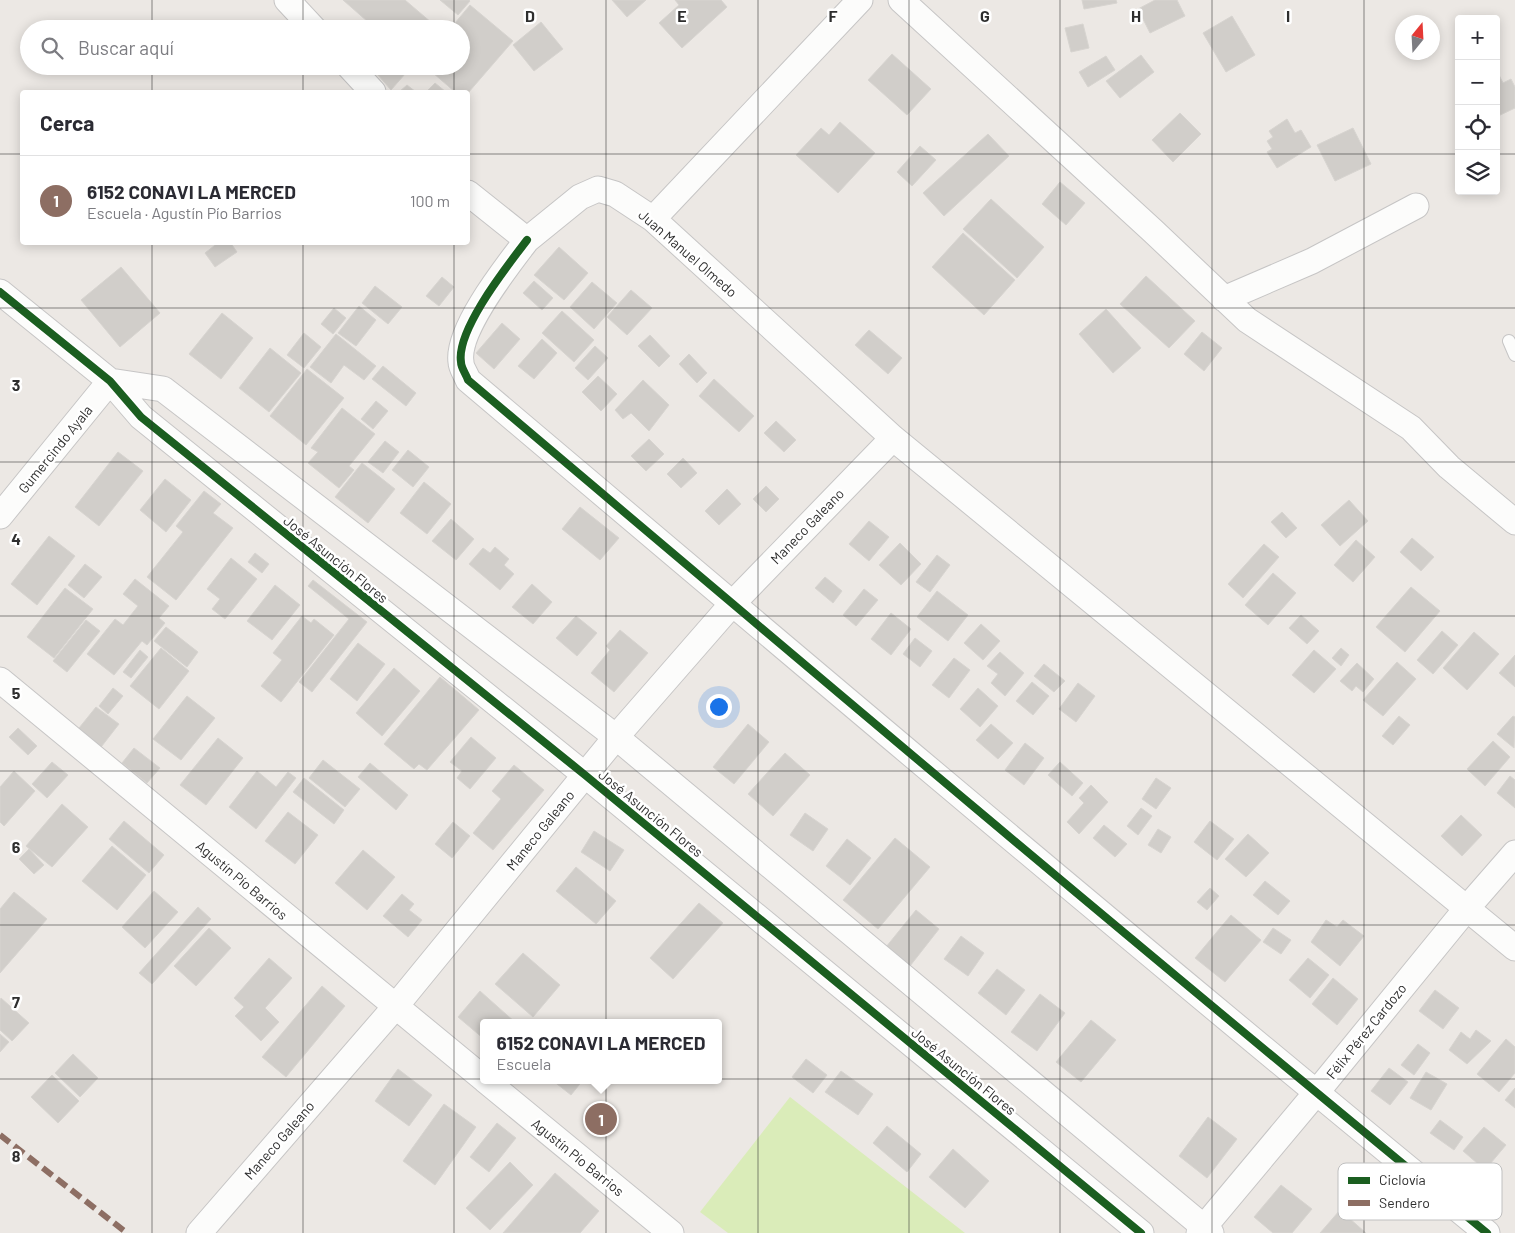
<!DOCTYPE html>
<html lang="es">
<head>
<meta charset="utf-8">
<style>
  :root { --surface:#fff; --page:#f2f2f3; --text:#2b2b33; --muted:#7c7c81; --line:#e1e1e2; --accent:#706f6e }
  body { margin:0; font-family:Barlow,sans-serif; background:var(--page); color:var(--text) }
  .controls { position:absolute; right:15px; top:15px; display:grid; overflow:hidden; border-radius:5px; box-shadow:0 2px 12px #0003 }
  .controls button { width:45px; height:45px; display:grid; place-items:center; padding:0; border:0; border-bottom:1px solid var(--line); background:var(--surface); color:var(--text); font:25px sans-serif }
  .compass { position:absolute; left:1395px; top:15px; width:45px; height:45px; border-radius:50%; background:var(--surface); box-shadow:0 2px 12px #0003; rotate:18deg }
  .you { position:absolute; left:718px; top:706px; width:18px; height:18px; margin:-12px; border:4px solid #fff; border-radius:50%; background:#1a73e8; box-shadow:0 0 0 8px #1a73e833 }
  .badge { display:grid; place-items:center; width:32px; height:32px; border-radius:50%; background:var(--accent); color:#fff; font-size:16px; font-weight:700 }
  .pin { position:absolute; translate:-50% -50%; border:2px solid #fff; box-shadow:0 1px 5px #0006 }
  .popup { position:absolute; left:480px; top:1019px; width:242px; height:65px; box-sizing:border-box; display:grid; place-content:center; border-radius:5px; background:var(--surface); filter:drop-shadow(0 1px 4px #0005); font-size:16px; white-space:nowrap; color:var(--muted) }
  .popup b { font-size:19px; color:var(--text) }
  .popup::after { content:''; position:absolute; left:50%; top:100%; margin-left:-10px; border:10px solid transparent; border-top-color:var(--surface) }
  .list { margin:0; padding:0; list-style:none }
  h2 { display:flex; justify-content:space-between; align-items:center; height:65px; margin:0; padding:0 20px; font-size:21px }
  h2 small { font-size:16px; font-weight:400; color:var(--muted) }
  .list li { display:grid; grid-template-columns:32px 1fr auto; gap:15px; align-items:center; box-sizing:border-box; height:90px; padding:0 20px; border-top:1px solid var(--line) }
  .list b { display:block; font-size:19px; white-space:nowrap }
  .list p { margin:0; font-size:16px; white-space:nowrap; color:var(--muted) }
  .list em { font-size:16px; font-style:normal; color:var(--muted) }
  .icon { flex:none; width:28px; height:28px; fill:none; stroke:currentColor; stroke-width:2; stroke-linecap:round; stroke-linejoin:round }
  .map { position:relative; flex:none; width:1515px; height:1233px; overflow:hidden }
  .search { position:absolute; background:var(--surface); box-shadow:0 2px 12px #0003; left:20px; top:20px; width:450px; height:55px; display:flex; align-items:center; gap:12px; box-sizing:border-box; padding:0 18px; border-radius:28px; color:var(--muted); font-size:19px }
  .panel { position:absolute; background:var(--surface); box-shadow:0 2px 12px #0003; left:20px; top:90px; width:450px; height:155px; border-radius:5px }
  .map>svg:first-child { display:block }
  .pitch { fill:#daecb9 }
  .building { fill:#d1ceca; stroke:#d7d4d0 }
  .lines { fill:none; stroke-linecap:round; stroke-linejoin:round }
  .service-casing { stroke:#c6c5c5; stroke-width:14 }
  .minor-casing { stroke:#c6c5c5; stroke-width:27 }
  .service { stroke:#fcfcfb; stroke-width:12 }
  .minor { stroke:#fcfcfb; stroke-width:25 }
  .quiet { stroke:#8d6e63; stroke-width:6; stroke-dasharray:12 6; stroke-linecap:butt }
  .cycleway-casing { stroke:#fff; stroke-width:11 }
  .cycleway { stroke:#1b5e20; stroke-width:8 }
  .grid { fill:none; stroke:#2e2e2e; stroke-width:1; stroke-opacity:0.55 }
  .labels { text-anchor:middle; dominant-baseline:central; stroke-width:5; stroke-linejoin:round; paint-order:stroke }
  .street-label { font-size:14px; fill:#2e2e2e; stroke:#fff }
  .key { fill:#fff; stroke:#c0c0c0; stroke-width:1 }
  .key-label { font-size:14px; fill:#2e2e2e }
  .grid-label { font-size:16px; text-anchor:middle; font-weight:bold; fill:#2e2e2e; stroke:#fff; stroke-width:5; stroke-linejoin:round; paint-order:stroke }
</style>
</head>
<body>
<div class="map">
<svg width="1515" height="1233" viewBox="0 0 1515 1233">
  <rect width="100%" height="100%" fill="#ece8e4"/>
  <path class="pitch" d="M790,1097L965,1233H728L700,1212Z"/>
  <path class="building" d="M343,0H405L439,29H376Z
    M440,0H469L470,1L458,15Z
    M612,0H646L627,17Z
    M675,0H721L727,7L682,48L659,23L679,5Z
    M1082,0H1116L1117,3L1084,9Z
    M1155,0H1177L1185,16L1150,33L1138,9Z
    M470,5L513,41L468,93L455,92L425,66H461V29H450Z
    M1232,16L1255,55L1226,72L1203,33Z
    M541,22L563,49L534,71L513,45Z
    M1083,24L1089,48L1071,52L1065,28Z
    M892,54L931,89L907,115L868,80Z
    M1141,55L1154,72L1120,98L1106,81Z
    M1106,56L1115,70L1088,87L1079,72Z
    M370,66H412L391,90Z
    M1496,69L1503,83L1511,79L1515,87V108L1496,117Z
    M435,83L446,92H426Z
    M407,85L416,92H399Z
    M1180,113L1201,134L1173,162L1152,140Z
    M1287,119L1295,133L1301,130L1311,147L1277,168L1267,152L1272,149L1267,141L1273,137L1269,131Z
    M840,122L875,153L838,193L796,155L821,128L829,135Z
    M1353,128L1371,164L1335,181L1317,145Z
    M988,134L1009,156L944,216L923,193Z
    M920,146L936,160L912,186L897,172Z
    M1060,182L1085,203L1066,225L1042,204Z
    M991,199L1044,247L1017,278L963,229Z
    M963,233L1015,280L984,315L932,267Z
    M219,242H230L237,252L215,267L205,253Z
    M559,247L588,273L564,300L534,275Z
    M121,267L160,313L120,347L81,300Z
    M1146,276L1195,321L1169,348L1120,304Z
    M442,277L454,287L439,306L426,296Z
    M534,281L553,298L542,310L523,293Z
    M592,282L617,303L594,329L570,307Z
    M375,286L402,307L388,324L362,303Z
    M631,290L652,308L627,335L607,317Z
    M359,306L376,320L356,346L338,333Z
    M334,308L346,318L333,334L321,324Z
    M1106,309L1141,348L1113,373L1079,334Z
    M562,311L594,340L574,362L542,333Z
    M222,313L253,338L221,379L189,354Z
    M502,323L520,339L494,369L476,353Z
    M869,330L902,358L888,374L855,345Z
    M1202,332L1222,348L1204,371L1184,354Z
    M304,333L321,347L304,368L287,355Z
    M336,334L376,366L364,380L344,365L331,383L310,367Z
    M650,335L670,356L659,367L638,346Z
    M542,339L557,353L534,379L518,366Z
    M595,346L608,358L588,380L575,368Z
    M270,348L301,373L269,412L239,388Z
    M689,354L707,373L697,383L679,364Z
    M383,366L416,393L406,406L372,379Z
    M307,369L344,398L306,445L270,416Z
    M598,376L617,394L601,411L582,392Z
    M714,379L754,416L739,432L699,396Z
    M643,380L669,405L649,431L631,413L623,419L615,410Z
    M376,401L388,411L373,429L361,419Z
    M342,408L375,434L349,466L354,470L339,488L308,463L318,452L311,448Z
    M776,421L796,440L784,452L764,433Z
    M649,439L664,454L646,471L631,456Z
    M385,441L399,452L383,473L368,462Z
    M408,450L429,467L413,487L392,470Z
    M118,452L143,471L99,526L75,507Z
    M683,458L697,473L681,488L667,474Z
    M362,463L395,489L368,523L335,497Z
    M165,479L191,500L166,532L140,510Z
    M424,482L451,504L427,534L400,513Z
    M766,486L779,499L766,512L753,499Z
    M727,489L741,504L719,525L705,511Z
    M204,491L221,504L213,513L233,528L176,600L147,577L183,532L176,526Z
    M1349,500L1368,521L1340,546L1321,525Z
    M580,507L619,538L600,560L562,529Z
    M1282,512L1297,528L1286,538L1271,522Z
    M451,519L474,539L456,560L432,541Z
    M869,521L889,537L869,561L849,544Z
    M49,536L75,556L37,605L11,584Z
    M1412,538L1434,557L1421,571L1400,552Z
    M1356,540L1375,557L1353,582L1334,565Z
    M900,543L921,564L901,585L879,565Z
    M1264,544L1279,557L1243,598L1228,584Z
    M495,547L509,559L504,565L514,574L500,590L469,564L483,548L490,553Z
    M255,553L269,564L262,573L248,562Z
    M937,555L950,565L930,592L916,582Z
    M231,558L257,579L225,619L212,609L220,599L207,589Z
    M85,564L102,577L84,598L68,585Z
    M1273,573L1296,593L1268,625L1245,605Z
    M825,577L842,591L833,603L815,588Z
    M135,579L169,606L159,618L165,623L147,645L142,641L114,675L87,654L115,619L123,625L138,606L123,594Z
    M313,580L367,622L312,692L299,682L349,619L308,586Z
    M532,584L552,602L533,624L512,607Z
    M275,585L300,605L272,640L247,621Z
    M1411,587L1440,611L1405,652L1376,627Z
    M65,588L93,609L54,658L27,637Z
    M864,589L878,600L856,626L843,615Z
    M937,591L968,615L948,641L917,617Z
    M891,613L911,629L891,655L871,639Z
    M1301,615L1319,631L1307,644L1289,628Z
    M302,616L311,623L314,619L334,635L281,702L261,686L282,660L273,653Z
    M576,616L597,633L577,656L556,638Z
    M86,620L100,631L67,672L53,661Z
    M981,624L1000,641L983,660L964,643Z
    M166,627L198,652L187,667L154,641Z
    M620,630L648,653L614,692L591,673L610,650L606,646Z
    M1442,631L1458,645L1433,674L1417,660Z
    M1474,632L1499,654L1467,690L1443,668Z
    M915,638L932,651L920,667L903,654Z
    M358,643L385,664L357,701L330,679Z
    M161,648L189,671L159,709L130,686Z
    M1341,648L1349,655L1341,666L1332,658Z
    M140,650L148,657L131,678L123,672Z
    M1314,650L1336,669L1314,693L1292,675Z
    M1000,652L1024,673L1005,696L991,683L998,674L987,666Z
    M1515,655V687L1499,673Z
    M954,658L970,670L949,698L932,685Z
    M1397,662L1416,679L1383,716L1363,700Z
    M1357,663L1374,679L1363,692L1356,686L1352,691L1340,681Z
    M1044,664L1065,681L1054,692L1034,676Z
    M394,668L420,691L382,736L356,713Z
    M440,677L479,710L427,770L419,764L414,769L384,744Z
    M1032,682L1049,696L1033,715L1016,701Z
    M1078,683L1095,696L1076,722L1059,709Z
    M113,688L123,696L108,714L99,706Z
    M978,688L998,706L980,727L960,709Z
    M187,696L215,718L181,760L153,739Z
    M96,707L119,724L98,751L75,733Z
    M1399,716L1410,725L1393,745L1382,736Z
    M1513,716L1515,717L1514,748L1497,734Z
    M748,724L769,742L734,784L713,767Z
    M991,724L1013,743L998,759L976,740Z
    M18,728L37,746L28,755L9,737Z
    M471,737L496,758L470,789L457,778L462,771L450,762Z
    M218,738L243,758L206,805L180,785Z
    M1493,741L1510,757L1485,786L1467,769Z
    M1025,743L1044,758L1024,785L1005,770Z
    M134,748L160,768L147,783L122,763Z
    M785,753L810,775L773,816L748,794Z
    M323,760L360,789L345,807L309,778Z
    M52,762L68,775L47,798L32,784Z
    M1060,762L1083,783L1072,796L1048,775Z
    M370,763L408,795L396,810L358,777Z
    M514,765L544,790L493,850L473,833L501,799L492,791Z
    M14,771L35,791L4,826L0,822V787Z
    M257,771L276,787L288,772L296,778L256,829L229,807Z
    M1510,776L1515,780V808L1497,793Z
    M304,778L344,810L334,824L293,792Z
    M1156,778L1171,788L1156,809L1142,799Z
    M1091,785L1108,802L1079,834L1067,822L1084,803L1079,798Z
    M62,804L88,827L52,867L26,846Z
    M1141,808L1152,816L1138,835L1127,826Z
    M288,812L318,835L295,864L265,841Z
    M805,813L828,829L813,851L790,835Z
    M1461,815L1482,835L1462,856L1441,836Z
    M124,821L164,855L149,873L109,839Z
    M1210,821L1234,839L1217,860L1194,842Z
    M453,822L470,836L452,858L435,844Z
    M1104,825L1127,844L1115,857L1093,838Z
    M1158,829L1171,837L1161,853L1148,845Z
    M594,831L624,850L610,871L581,852Z
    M1248,834L1269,853L1246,877L1225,859Z
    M895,838L930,867L878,929L843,900Z
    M847,839L871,858L850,885L826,866Z
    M112,846L146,875L117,910L82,881Z
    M29,849L44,865L34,874L19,859Z
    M363,850L395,877L367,910L335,883Z
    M576,867L616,901L596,924L556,891Z
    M1265,881L1290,901L1278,915L1253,895Z
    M1210,888L1219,896L1207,910L1197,902Z
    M154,891L178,912L145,948L122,927Z
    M14,892L47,919L0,973V909Z
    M402,894L414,904L409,910L422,920L408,937L383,916Z
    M699,903L723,923L673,979L650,958Z
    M198,907L211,919L152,984L139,973Z
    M916,910L939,929L910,966L886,947Z
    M1231,915L1261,940L1225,982L1195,958Z
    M1326,920L1337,927L1343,920L1364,936L1340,966L1311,942Z
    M209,928L231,948L196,986L174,966Z
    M1273,928L1291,940L1281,954L1263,942Z
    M961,936L984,953L968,976L944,959Z
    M523,953L560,985L533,1017L495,984Z
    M269,958L292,978L265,1008L279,1022L261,1041L235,1016L244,1007L234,998Z
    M1308,958L1329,975L1310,998L1289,980Z
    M997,969L1025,990L1006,1015L978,993Z
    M1333,978L1358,999L1337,1025L1312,1004Z
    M322,986L345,1006L286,1077L262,1057Z
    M1435,990L1459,1008L1443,1029L1419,1011Z
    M480,991L516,1023H484V1039L458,1017Z
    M1040,994L1065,1013L1037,1051L1011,1032Z
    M1,998L29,1023L12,1041L0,1030V1000Z
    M1091,1020L1116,1040L1081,1082L1056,1062Z
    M1476,1030L1491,1041L1467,1064L1449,1050L1461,1032L1470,1039Z
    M0,1034L9,1042L0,1052Z
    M1506,1039L1515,1047V1073L1499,1092L1477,1074Z
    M1418,1044L1430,1053L1414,1075L1401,1065Z
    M73,1054L98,1078L80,1097L55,1073Z
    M806,1059L827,1075L813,1093L792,1077Z
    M1389,1068L1408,1082L1390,1105L1371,1091Z
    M398,1069L432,1095L409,1126L375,1101Z
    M841,1071L873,1094L858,1115L825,1092Z
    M1426,1072L1447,1084L1431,1110L1410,1098Z
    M52,1075L79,1101L58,1123L31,1097Z
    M552,1080H583L571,1095Z
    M1515,1088V1108L1505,1100Z
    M444,1104L476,1127L435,1185L403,1161Z
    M1208,1117L1237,1139L1207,1178L1179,1156Z
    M1440,1120L1463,1137L1454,1150L1430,1133Z
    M497,1123L516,1138L489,1172L470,1157Z
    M887,1126L921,1154L907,1172L873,1143Z
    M1484,1127L1506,1145L1485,1170L1463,1151Z
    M953,1149L989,1181L965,1208L929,1177Z
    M510,1162L533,1185L490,1230L466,1208Z
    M555,1173L599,1211L580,1233H503Z
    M1281,1185L1312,1209L1292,1233H1273L1254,1217Z
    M1340,1210L1366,1233H1320Z"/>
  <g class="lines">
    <defs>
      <path id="service" d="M1509,341L1515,355"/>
      <path id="minor" d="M287,0L314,29
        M901,0L1153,231L1247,320L1411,428L1449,467L1515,522
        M349,66L373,92
        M468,193L527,240L580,197L598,189L615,194L653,219L893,438L1515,948
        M653,219L860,0
        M527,240C508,265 456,330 461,362C461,368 466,374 468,380C806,666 1144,952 1487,1233
        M0,292L110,381L141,417L585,775L1141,1233
        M1224,299L1312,261L1416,206
        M110,381L163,389L616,737L1211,1233
        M0,516L110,381
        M0,680L484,1079
        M485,1080L671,1233
        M199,1233L395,1007L616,737L732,604L893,438
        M1199,1233L1316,1093L1467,908L1515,853"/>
    </defs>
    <use href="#service" class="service-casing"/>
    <use href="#minor" class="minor-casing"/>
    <use href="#service" class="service"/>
    <use href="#minor" class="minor"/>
    <path class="quiet" d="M0,1135L127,1233"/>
    <defs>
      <path id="cycleway" d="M527,240C508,265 456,330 461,362C461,368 466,374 468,380C806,666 1144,952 1487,1233
        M0,292L110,381L141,417L585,775L1141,1233"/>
    </defs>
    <use href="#cycleway" class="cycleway-casing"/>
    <use href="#cycleway" class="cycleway"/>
  </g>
  <path class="grid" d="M152,0V29M303,0V29M454,0V29M606,0V1233M758,0V1233M909,0V1233M1060,0V1233M1212,0V1233M1364,0V1233M152,66V92M303,66V92M454,66V92M0,154H22M468,154H1459M1496,154H1515M152,242V1233M303,242V1233M454,242V1233M0,308H1515M0,462H1515M0,616H1515M0,771H1515M0,925H1515M0,1079H1515"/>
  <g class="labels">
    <g class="street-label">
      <text transform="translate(688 253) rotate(41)">Juan Manuel Olmedo</text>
      <text transform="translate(55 449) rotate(-51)">Gumercindo Ayala</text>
      <text transform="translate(807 526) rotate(-46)">Maneco Galeano</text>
      <text transform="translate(336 559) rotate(39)">José Asunción Flores</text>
      <text transform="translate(651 813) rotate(39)">José Asunción Flores</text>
      <text transform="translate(540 830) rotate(-51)">Maneco Galeano</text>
      <text transform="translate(242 880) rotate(40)">Agustín Pío Barrios</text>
      <text transform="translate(1366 1031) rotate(-51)">Félix Pérez Cardozo</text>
      <text transform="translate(964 1071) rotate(39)">José Asunción Flores</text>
      <text transform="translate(279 1140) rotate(-49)">Maneco Galeano</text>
      <text transform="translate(578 1157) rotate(39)">Agustín Pío Barrios</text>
    </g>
  </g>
  <rect x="1338" y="1163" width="164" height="57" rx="8" class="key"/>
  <rect x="1348" y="1177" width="22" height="7" fill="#1b5e20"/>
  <rect x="1348" y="1200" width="22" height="6" fill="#8d6e63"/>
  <g class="key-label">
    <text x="1379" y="1185">Ciclovía</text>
    <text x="1379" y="1208">Sendero</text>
  </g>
  <g class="grid-label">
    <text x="530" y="22">D</text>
    <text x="682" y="22">E</text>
    <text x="833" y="22">F</text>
    <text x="985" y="22">G</text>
    <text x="1136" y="22">H</text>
    <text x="1288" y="22">I</text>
    <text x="16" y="391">3</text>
    <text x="16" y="545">4</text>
    <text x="16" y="699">5</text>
    <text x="16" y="853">6</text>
    <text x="16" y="1008">7</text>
    <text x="16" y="1162">8</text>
  </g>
</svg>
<div class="controls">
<button>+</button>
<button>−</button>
<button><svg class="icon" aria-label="locate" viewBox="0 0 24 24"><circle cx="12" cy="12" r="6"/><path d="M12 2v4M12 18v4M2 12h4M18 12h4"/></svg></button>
<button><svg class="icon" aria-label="layers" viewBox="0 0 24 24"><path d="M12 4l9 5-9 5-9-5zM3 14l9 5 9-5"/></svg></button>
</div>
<svg class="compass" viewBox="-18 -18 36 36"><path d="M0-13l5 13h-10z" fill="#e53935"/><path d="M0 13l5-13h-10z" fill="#7c7c81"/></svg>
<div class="you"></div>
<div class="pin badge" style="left:601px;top:1119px;background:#8d6e63">1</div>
<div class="popup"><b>6152 CONAVI LA MERCED</b>Escuela</div>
<div class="search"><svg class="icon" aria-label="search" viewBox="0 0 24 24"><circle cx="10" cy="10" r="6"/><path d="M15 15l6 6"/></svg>Buscar aquí</div>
<section class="panel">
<h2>Cerca<small></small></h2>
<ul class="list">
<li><span class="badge" style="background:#8d6e63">1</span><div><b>6152 CONAVI LA MERCED</b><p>Escuela · Agustín Pío Barrios</p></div><em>100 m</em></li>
</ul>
</section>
</div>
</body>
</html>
